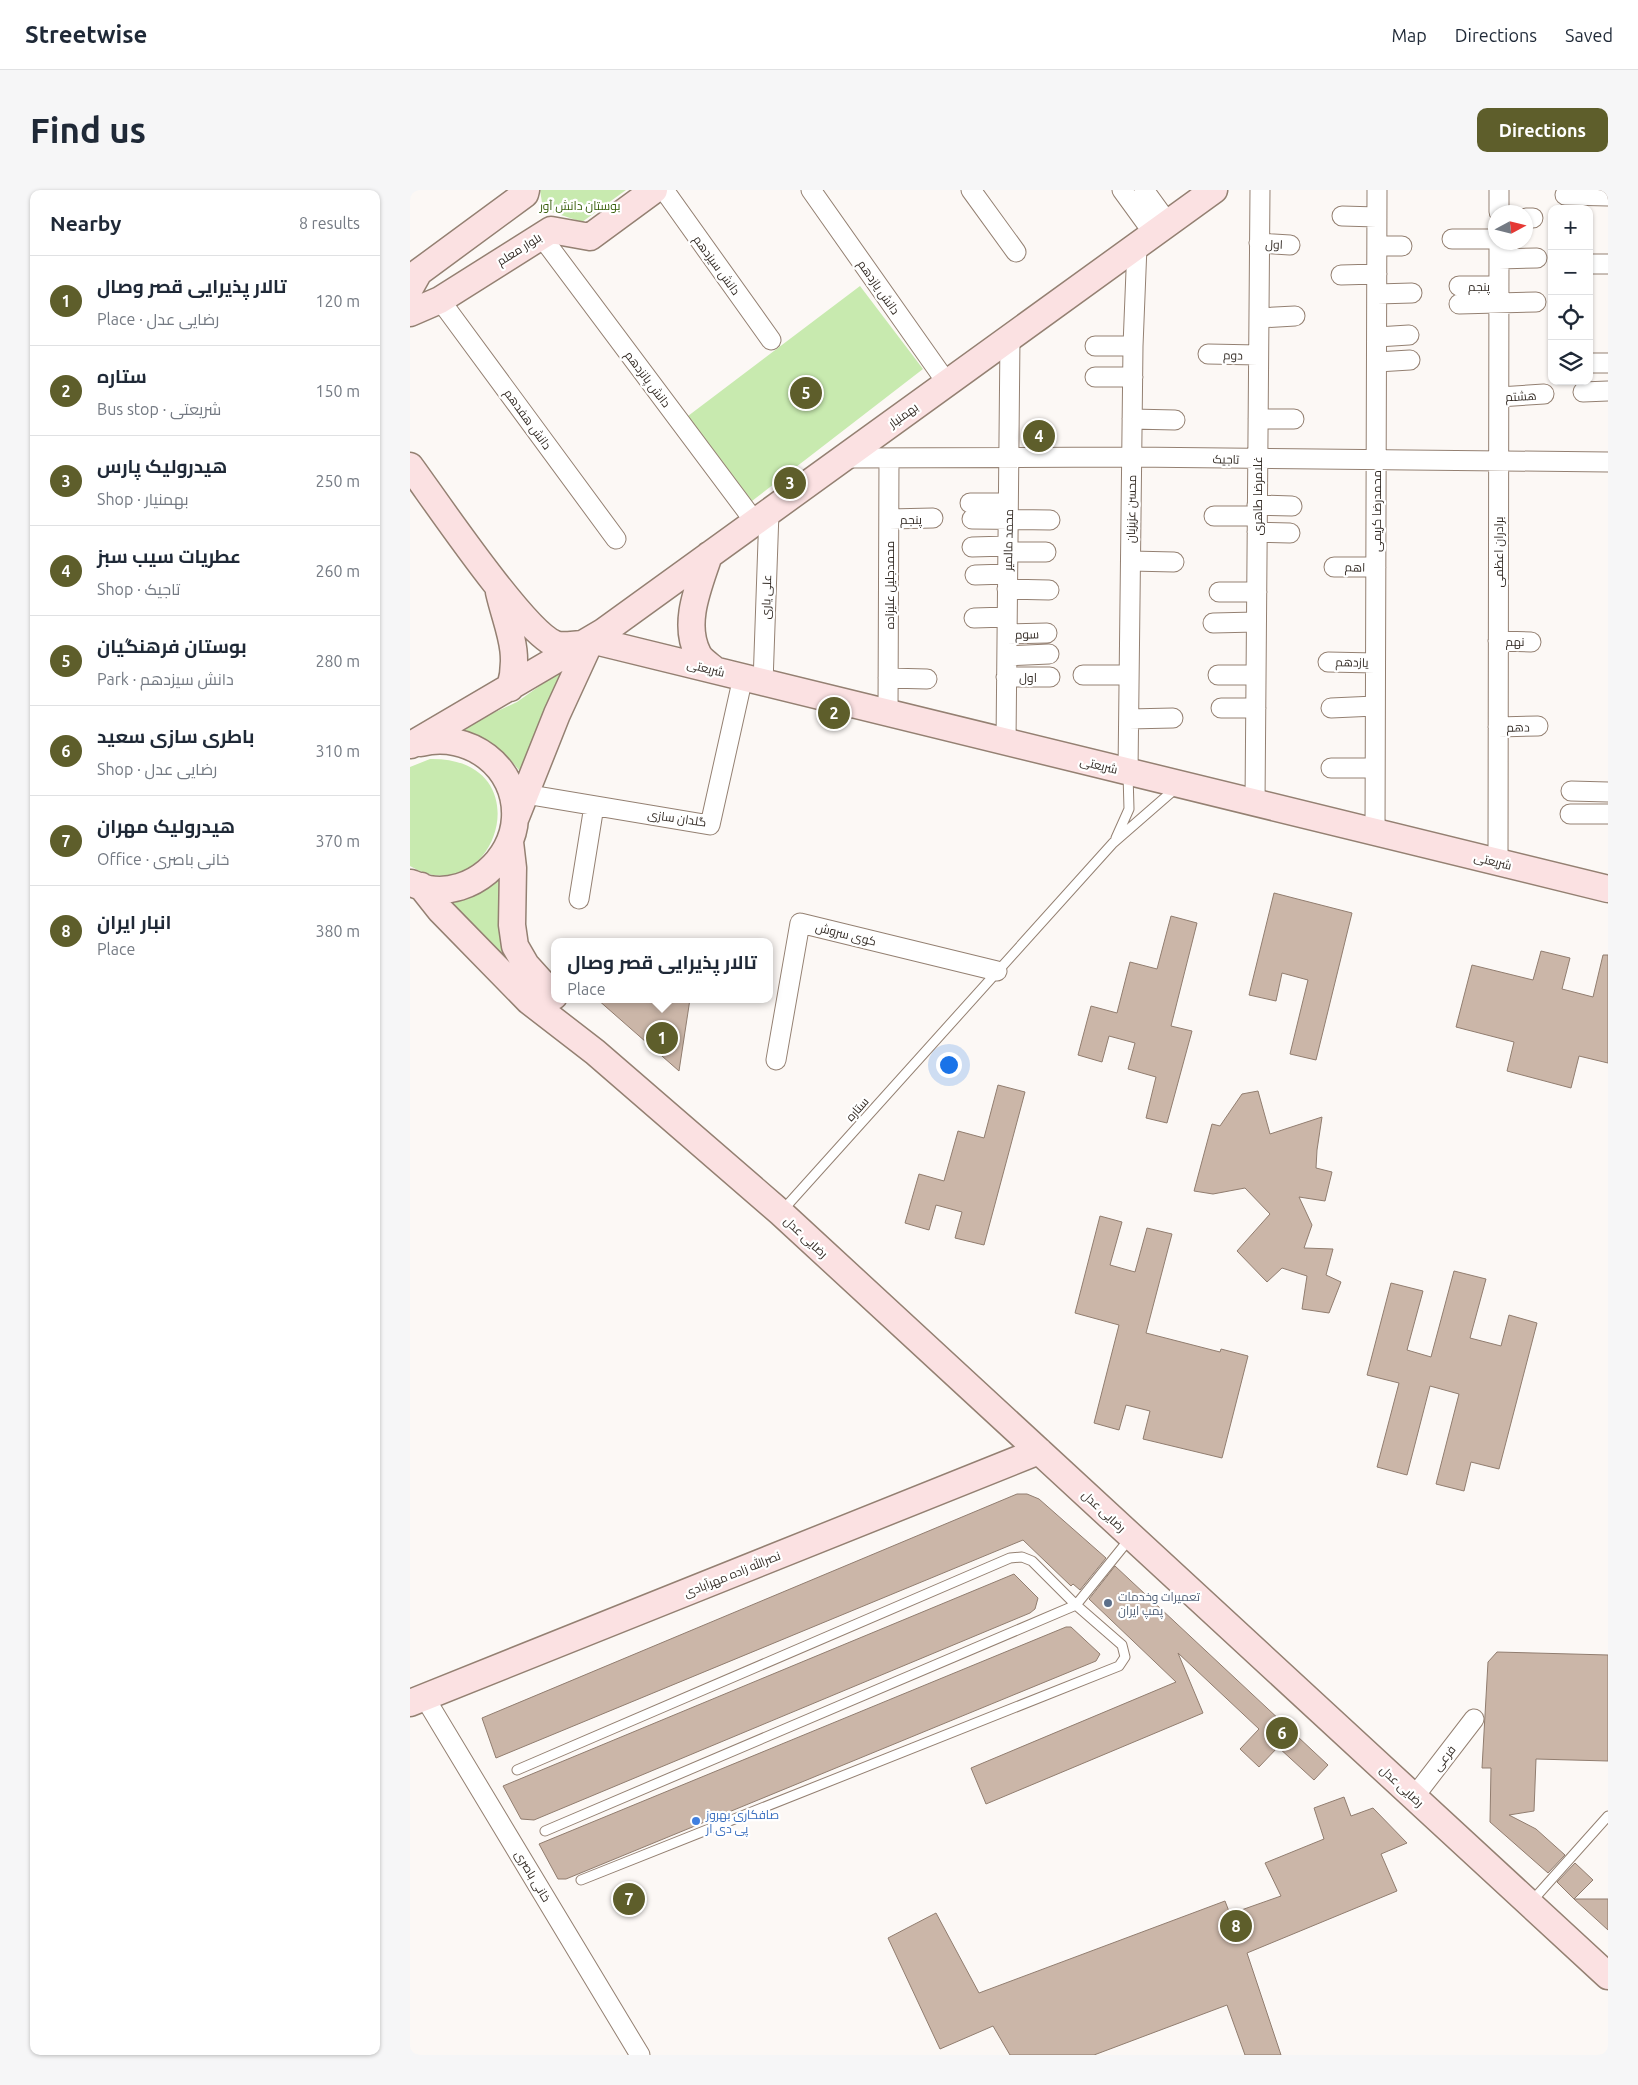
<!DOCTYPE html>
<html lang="en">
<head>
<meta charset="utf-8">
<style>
  :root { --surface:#fff; --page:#f6f6f7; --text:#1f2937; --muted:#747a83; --line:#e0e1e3; --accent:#5e5e2b }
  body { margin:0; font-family:Ubuntu,Cairo,sans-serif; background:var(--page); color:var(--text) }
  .controls { position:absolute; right:15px; top:15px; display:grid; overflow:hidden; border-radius:10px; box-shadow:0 1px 4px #0004 }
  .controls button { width:45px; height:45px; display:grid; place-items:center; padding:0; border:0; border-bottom:1px solid var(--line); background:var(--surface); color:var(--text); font:25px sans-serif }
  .compass { position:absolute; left:1078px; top:15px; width:45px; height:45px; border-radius:50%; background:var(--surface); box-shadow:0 1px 4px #0004; rotate:83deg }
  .you { position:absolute; left:538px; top:874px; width:18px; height:18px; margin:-12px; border:4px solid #fff; border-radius:50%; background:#1a73e8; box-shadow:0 0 0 8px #1a73e833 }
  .badge { display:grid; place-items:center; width:32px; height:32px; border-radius:50%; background:var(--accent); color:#fff; font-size:16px; font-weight:700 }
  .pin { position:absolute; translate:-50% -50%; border:2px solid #fff; box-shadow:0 1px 5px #0006 }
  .popup { position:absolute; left:141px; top:748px; width:222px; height:65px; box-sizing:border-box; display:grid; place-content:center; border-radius:10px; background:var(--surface); filter:drop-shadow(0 1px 4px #0005); font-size:16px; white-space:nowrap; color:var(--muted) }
  .popup b { font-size:19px; color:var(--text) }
  .popup::after { content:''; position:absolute; left:50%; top:100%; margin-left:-10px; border:10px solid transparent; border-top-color:var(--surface) }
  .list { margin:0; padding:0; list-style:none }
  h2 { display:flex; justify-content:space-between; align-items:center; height:65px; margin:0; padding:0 20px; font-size:21px }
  h2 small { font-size:16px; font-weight:400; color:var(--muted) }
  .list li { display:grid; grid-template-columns:32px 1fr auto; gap:15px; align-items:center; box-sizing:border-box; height:90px; padding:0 20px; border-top:1px solid var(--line) }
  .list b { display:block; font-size:19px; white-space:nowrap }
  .list p { margin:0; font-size:16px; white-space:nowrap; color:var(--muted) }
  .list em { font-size:16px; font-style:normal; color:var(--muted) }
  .icon { flex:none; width:28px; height:28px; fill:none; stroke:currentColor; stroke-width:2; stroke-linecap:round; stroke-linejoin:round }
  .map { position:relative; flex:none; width:1198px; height:1865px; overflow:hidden; border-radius:10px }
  header { display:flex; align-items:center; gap:30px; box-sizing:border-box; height:70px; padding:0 25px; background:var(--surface); border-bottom:1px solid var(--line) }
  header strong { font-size:24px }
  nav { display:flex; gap:28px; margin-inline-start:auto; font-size:18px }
  .intro { display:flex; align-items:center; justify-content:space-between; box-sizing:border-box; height:120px; padding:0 30px }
  h1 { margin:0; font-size:35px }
  .button { padding:12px 22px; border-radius:10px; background:var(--accent); color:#fff; font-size:18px; font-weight:700 }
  main { display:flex; gap:30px; padding:0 30px }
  aside { flex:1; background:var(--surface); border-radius:10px; box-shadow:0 1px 4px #0004 }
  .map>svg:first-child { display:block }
  .green { fill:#c8eaaf }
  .building { fill:#cbb6a8; stroke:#917d6f }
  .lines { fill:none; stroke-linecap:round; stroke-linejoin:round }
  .lane-casing { stroke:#948072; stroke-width:11 }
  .street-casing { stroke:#948072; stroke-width:21 }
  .secondary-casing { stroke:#948072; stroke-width:29 }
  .lane { stroke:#fff; stroke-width:9 }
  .street { stroke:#fff; stroke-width:19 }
  .secondary { stroke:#fbe1e2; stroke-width:26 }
  .service-dot { fill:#5c6f8a; stroke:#fff; stroke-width:2 }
  .shop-dot { fill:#3f7fe0; stroke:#fff; stroke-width:2 }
  .labels { text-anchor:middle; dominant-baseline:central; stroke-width:4.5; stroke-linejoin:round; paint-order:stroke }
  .park-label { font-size:12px; fill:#375e0a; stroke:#fff }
  .street-label { font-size:12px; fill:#332b25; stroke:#fff }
  .service-label { font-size:12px; fill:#4e5e75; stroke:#fff; text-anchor:start }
  .shop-label { font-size:12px; fill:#366cbe; stroke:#fff; text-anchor:start }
</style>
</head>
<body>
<header>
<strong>Streetwise</strong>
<nav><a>Map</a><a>Directions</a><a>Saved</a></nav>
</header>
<div class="intro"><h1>Find us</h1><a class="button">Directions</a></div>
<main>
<aside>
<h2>Nearby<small>8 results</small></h2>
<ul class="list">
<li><span class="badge">1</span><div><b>تالار پذیرایی قصر وصال</b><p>Place · رضایی عدل</p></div><em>120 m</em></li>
<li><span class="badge">2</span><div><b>ستاره</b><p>Bus stop · شریعتی</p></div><em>150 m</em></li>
<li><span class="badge">3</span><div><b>هیدرولیک پارس</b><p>Shop · بهمنیار</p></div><em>250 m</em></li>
<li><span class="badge">4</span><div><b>عطریات سیب سبز</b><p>Shop · تاجیک</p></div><em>260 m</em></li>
<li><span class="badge">5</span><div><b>بوستان فرهنگیان</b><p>Park · دانش سیزدهم</p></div><em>280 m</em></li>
<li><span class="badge">6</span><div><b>باطری سازی سعید</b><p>Shop · رضایی عدل</p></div><em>310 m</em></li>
<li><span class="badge">7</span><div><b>هیدرولیک مهران</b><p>Office · خانی باصری</p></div><em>370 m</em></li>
<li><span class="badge">8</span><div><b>انبار ایران</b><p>Place</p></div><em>380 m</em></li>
</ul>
</aside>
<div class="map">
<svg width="1198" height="1865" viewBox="0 0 1198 1865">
  <rect width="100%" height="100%" fill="#fcf8f5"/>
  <path class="green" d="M130,0H216L172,32L133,19Z
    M450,96L513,179L342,311L278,226Z
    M169,468C144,506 123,541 113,585C90,556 81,551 46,540L107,512Z
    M20,569C136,567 85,726 0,676V577Z
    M95,682L105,781L30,710C63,708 71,703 95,682Z"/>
  <path class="building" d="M864,703L942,723L906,870L880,864L898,790L872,783L866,811L839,805Z
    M761,726L787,733L761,836L782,841L757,933L736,928L746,887L718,879L725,853L699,846L692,872L668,865L681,816L707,823L720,772L747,779Z
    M1131,761L1160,768L1152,799L1183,807L1193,765H1198V873L1169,866L1161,898L1097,881L1104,852L1046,837L1062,775L1123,790Z
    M187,809H280L269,881Z
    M588,895L615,902L574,1055L545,1048L552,1022L526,1015L519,1040L495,1033L509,984L534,991L548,941L574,948Z
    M848,901L860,944L912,927L907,960L906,978L922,982L915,1011L889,1007L902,1035L894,1058L923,1059L916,1085L931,1092L919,1123L892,1119L897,1086L872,1078L857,1092L827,1061L860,1024L835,998L803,1004L784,1001L802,934L810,936L832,904Z
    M690,1026L712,1032L700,1075L725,1082L737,1038L762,1044L736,1143L810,1162L811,1159L838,1166L812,1268L733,1249L740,1221L716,1215L709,1240L684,1233L709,1135L665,1123Z
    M1044,1081L1076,1089L1060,1148L1091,1156L1099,1125L1127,1133L1089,1279L1061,1272L1054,1301L1026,1294L1049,1204L1020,1196L997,1285L967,1277L989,1193L957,1185L981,1093L1013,1101L997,1160L1021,1167Z
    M607,1304H617L629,1309L696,1368L670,1400L663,1394L661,1396L613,1350L86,1568L72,1528Z
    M705,1376L918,1575L904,1590L868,1557L849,1577L830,1559L849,1539L768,1463L793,1523L576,1614L561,1578L766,1492L679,1409Z
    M604,1384L628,1408L625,1419L620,1423L124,1630L111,1629L93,1596Z
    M656,1437H661L690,1464L686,1471L156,1689H148L129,1654Z
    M1087,1462L1198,1465V1571L1126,1569L1124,1621L1099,1625L1126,1639L1155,1665L1138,1683L1080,1632L1081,1578H1072L1078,1472Z
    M934,1607L941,1626L963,1618L997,1653L971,1664L987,1701L837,1763L871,1865H835L817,1815L684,1865H600L583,1836L530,1859L478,1748L526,1723L569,1803L815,1711L820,1724L871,1706L855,1673L914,1649L904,1618Z
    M1165,1673L1183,1690L1164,1709L1147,1692Z
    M1164,1709H1198V1740Z"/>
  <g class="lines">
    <defs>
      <path id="lane" d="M706,648L719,619L718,584
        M372,1021L703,653L765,599
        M107,1580L600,1368L612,1367L622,1371L666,1415L712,1455L715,1467L709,1476L171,1690
        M135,1641L666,1415L721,1347
        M1122,1711L1198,1626"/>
      <path id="street" d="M254,0L361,150
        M401,0L537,193
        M561,0L606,62
        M712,0L744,44
        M734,0L758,33
        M1155,5L1198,6
        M1089,22V0
        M932,26L967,27
        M1116,28H1123
        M131,46L345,332
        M1042,49H1086
        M849,53L880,55
        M967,56H992
        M1089,69L1127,68
        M1179,74H1198
        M931,85L967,84
        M1049,96H1089
        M967,104L1002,103
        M30,110L206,349
        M1049,114L1126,112
        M849,128L885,126
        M967,147L999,145
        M685,156H723
        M798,164L848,165
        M967,172L1000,170
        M1179,173H1198
        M685,187H723
        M1173,202L1198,201
        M1089,207L1134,204
        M722,229L765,230
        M848,229H884
        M434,268L722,267L1198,272
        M560,313H598
        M847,315L882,316
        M804,326H847
        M479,329L523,328
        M562,329L640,330
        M847,342L880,343
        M562,357L597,356
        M598,362H636
        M721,371L764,372
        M924,377H966
        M565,385L597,384
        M597,399L639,400
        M809,402H847
        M564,428L597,427
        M803,433L846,432
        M597,444L637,443
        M1088,451L1121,452
        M597,466L639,464
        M918,472L965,473
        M673,485H719
        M808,485H846
        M596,487H640
        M478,488L517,489
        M353,493L359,322
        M811,518H846
        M921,518L965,516
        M478,523L479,268
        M719,529L763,528
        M1088,537L1128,536
        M596,552L600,148
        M921,578H965
        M718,582L723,156L727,56
        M1161,601L1198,602
        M115,604L300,635L333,487
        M845,613L850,0
        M1160,624H1198
        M965,642L967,0
        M1088,672L1089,52
        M169,709L184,616
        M366,870L390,733L587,781
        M15,1508L230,1865
        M1004,1607L1064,1529"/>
      <path id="secondary" d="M0,98L9,82L115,4L116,0
        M0,123L30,110L141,40L180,47L244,0
        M0,276C25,310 113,441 145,454C152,457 165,454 172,454
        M299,365C289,396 272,433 288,464C291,470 299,475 305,480
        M89,402C97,437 111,461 100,498
        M181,450L1198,699
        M1,555L193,442L804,0
        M106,627L147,524L181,450
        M100,652L103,678L102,735L105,756L116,775L144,806
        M1,693C6,695 13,698 19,699C61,706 103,670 105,628C108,576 58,541 11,553
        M11,696L30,720L119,811L185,862L371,1023L1198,1786
        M0,1513L629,1261"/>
    </defs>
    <use href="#lane" class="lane-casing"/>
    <use href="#street" class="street-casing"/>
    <use href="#secondary" class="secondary-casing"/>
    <use href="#lane" class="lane"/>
    <use href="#street" class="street"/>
    <use href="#secondary" class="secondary"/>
  </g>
  <circle class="service-dot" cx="698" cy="1413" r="5"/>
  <circle class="shop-dot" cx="286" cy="1631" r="5"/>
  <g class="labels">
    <g class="park-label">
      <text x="170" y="15">بوستان دانش آور</text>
    </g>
    <g class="street-label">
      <text transform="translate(864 54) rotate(2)">اول</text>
      <text transform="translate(109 59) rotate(-32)">بلوار معلم</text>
      <text transform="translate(307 75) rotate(54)">دانش سیزدهم</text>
      <text x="1069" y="96">پنجم</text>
      <text transform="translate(469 97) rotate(55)">دانش یازدهم</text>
      <text transform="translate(823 165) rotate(1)">دوم</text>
      <text transform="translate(238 189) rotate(53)">دانش پانزدهم</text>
      <text transform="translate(1111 206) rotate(-3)">هشتم</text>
      <text transform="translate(493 225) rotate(-36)">بهمنیار</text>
      <text transform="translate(118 229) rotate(54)">دانش هفدهم</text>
      <text transform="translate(816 269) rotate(1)">تاجیک</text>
      <text transform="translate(847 306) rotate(-90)">غلامرضا طاهری</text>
      <text transform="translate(721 319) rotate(-89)">محسن عزیزیان</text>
      <text transform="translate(966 321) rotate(-90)">محمدرضا کریمی</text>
      <text x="501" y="329">پنجم</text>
      <text transform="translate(598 350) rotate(-89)">محمد مالمیر</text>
      <text transform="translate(1088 362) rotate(-90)">برادران اعظمی</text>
      <text transform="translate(945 377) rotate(1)">اهم</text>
      <text transform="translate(479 395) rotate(-90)">محمدجلیل علیزاده</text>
      <text transform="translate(356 407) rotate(-88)">علی یاری</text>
      <text transform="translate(617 444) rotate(-1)">سوم</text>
      <text x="1105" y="451">نهم</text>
      <text transform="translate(942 472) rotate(1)">یازدهم</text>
      <text transform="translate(296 478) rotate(14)">شریعتی</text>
      <text x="618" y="487">اول</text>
      <text transform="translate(1108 537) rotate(-1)">دهم</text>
      <text transform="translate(689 575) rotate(14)">شریعتی</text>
      <text transform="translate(267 628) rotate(8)">گلدان سازی</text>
      <text transform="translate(1083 671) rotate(14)">شریعتی</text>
      <text transform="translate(436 744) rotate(14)">کوی سروش</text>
      <text transform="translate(447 919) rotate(-48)">ستاره</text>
      <text transform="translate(396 1047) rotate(43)">رضایی عدل</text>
      <text transform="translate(694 1321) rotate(43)">رضایی عدل</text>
      <text transform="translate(322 1384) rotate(-22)">نصرالله زاده مهرآبادی</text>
      <text transform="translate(1034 1568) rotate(-52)">فرعی</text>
      <text transform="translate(992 1596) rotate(43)">رضایی عدل</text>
      <text transform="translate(123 1686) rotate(59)">خانی باصری</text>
    </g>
    <g class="service-label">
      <text x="708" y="1406">تعمیرات وخدمات<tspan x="708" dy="14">پمپ ایران</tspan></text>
    </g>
    <g class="shop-label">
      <text x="296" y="1624">صافکاری بهروز<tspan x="296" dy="14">پی دی ار</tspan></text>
    </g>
  </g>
</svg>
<div class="controls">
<button>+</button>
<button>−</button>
<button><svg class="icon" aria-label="locate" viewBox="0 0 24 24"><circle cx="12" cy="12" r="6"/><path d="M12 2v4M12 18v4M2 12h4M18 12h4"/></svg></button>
<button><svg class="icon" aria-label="layers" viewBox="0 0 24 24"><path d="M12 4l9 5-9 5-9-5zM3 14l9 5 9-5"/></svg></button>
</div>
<svg class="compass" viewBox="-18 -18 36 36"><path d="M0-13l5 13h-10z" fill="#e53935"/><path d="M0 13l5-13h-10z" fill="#747a83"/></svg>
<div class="you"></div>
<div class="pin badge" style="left:252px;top:848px">1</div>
<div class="popup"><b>تالار پذیرایی قصر وصال</b>Place</div>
<div class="pin badge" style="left:424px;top:523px">2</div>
<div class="pin badge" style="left:380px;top:293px">3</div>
<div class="pin badge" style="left:629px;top:246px">4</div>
<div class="pin badge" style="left:396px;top:203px">5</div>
<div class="pin badge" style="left:872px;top:1543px">6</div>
<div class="pin badge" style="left:219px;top:1709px">7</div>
<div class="pin badge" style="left:826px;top:1736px">8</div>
</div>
</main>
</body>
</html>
